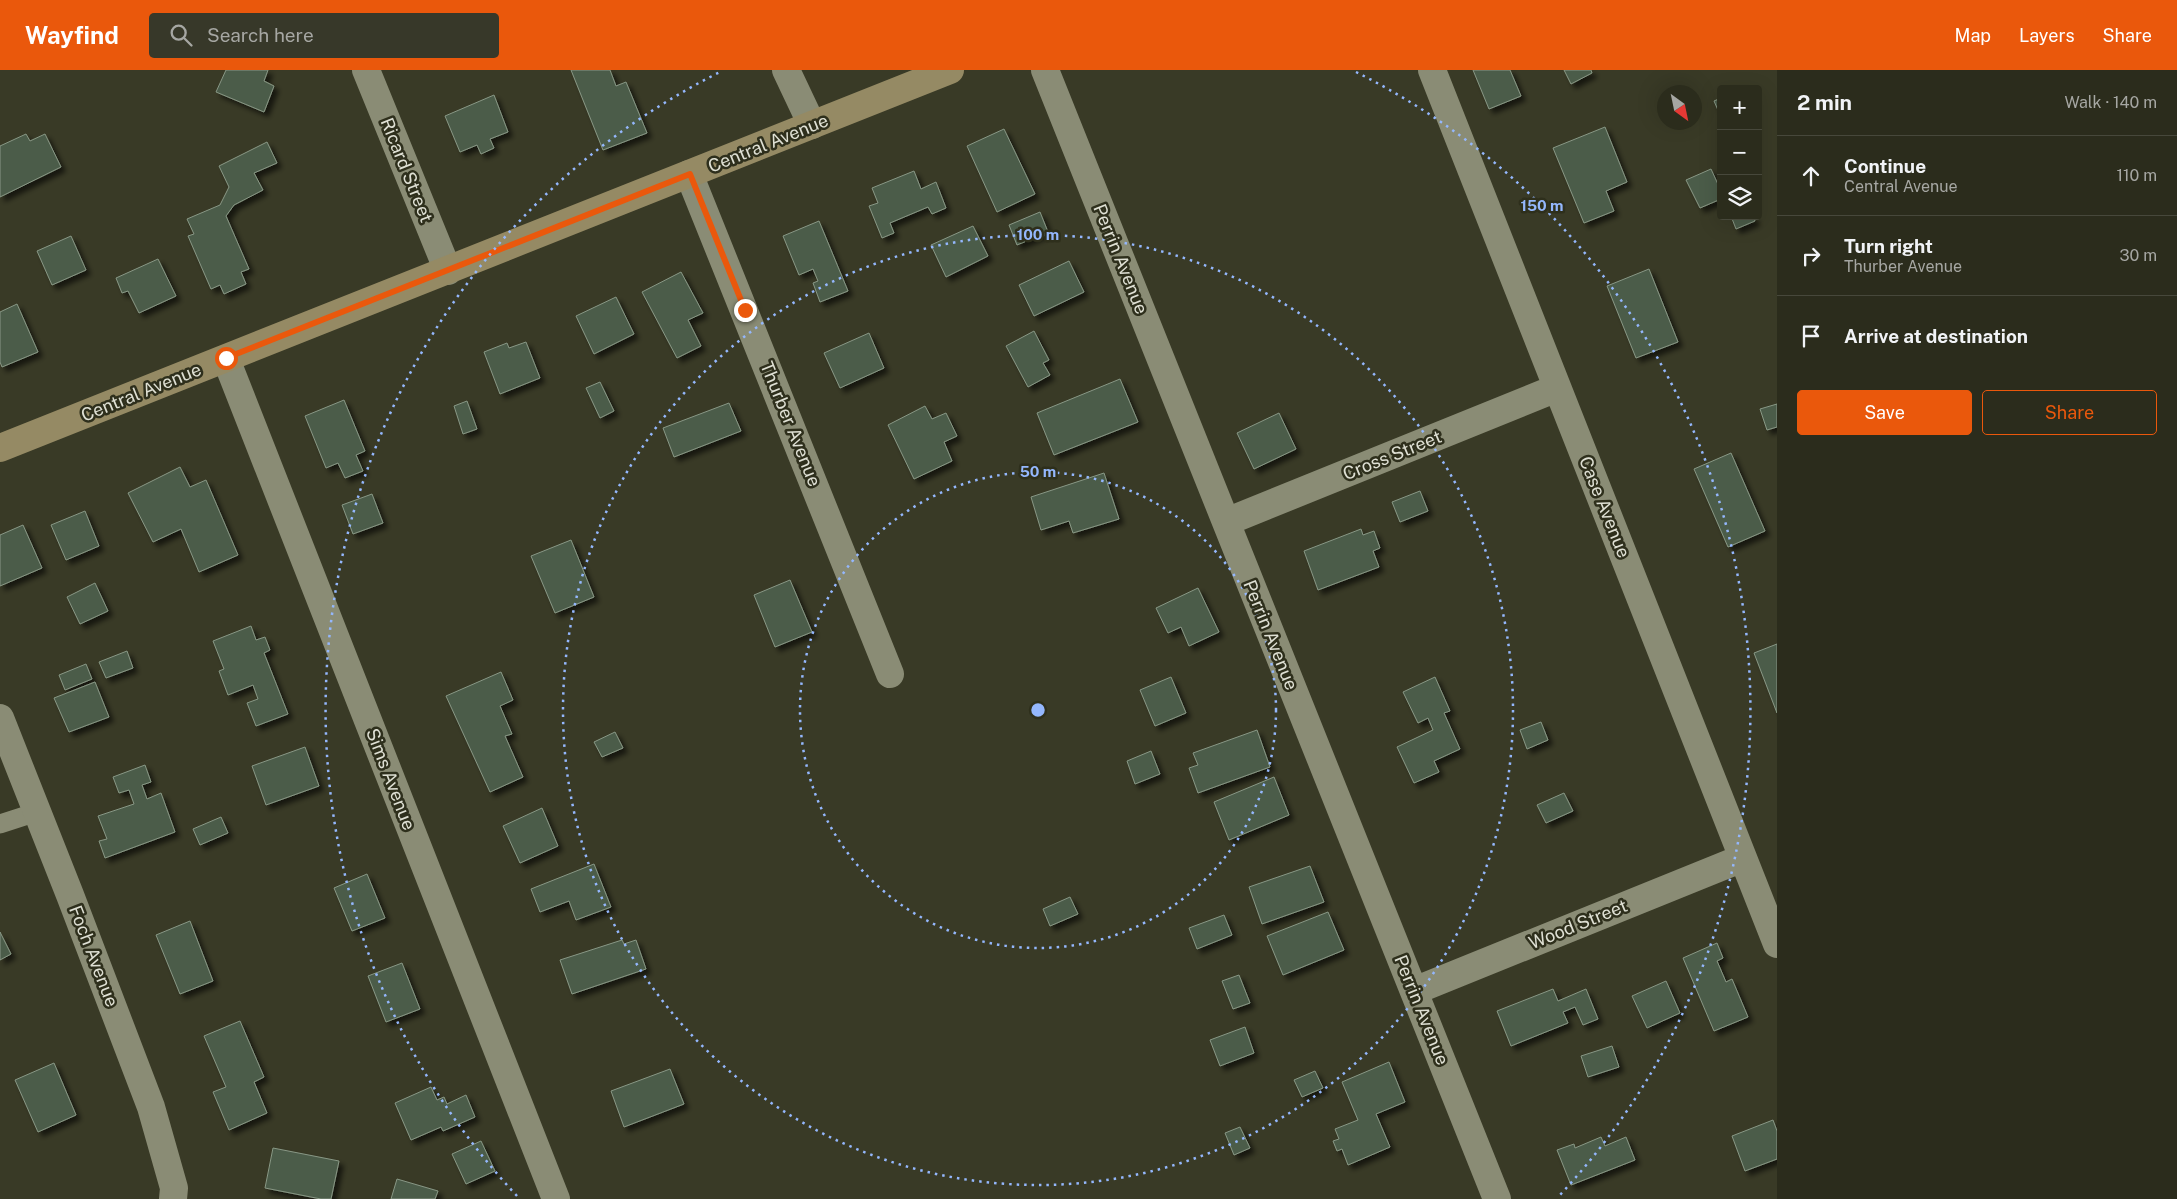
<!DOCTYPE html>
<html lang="en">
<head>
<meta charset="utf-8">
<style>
  :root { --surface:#2b2c1c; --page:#373829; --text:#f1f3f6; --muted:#a6a7a3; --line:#47483b; --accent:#ea580c }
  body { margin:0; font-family:"Public Sans",sans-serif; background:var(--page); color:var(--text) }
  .controls { position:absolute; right:15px; top:15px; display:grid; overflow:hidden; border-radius:5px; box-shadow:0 5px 20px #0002 }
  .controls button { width:45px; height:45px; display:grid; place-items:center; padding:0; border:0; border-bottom:1px solid var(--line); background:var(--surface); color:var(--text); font:25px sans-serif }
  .compass { position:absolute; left:1657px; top:15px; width:45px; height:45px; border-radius:50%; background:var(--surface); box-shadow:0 5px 20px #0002; rotate:147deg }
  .stop { position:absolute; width:15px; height:15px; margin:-11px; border:4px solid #ea580c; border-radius:50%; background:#fff }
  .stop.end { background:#ea580c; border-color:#fff; box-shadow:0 1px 5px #0008 }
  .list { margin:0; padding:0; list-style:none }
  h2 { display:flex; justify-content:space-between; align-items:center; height:65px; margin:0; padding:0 20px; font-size:21px }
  h2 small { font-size:16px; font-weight:400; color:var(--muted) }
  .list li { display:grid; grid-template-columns:32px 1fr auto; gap:15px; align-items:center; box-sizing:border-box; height:80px; padding:0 20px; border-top:1px solid var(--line) }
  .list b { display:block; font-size:19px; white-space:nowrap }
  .list p { margin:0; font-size:16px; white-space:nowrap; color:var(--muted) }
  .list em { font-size:16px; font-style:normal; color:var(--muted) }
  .actions { display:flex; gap:10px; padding:15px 20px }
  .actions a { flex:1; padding:11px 0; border:1px solid var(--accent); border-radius:5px; text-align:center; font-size:18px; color:var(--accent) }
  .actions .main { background:var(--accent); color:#fff }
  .icon { flex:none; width:28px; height:28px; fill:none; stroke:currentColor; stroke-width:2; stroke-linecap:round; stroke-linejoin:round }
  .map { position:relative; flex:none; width:1777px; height:1129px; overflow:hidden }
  header { display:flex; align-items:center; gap:30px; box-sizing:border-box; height:70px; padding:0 25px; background:var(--accent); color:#fff }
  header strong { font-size:24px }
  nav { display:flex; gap:28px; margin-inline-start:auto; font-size:18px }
  .search { width:350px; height:45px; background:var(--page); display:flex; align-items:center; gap:12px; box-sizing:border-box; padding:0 18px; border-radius:5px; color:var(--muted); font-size:19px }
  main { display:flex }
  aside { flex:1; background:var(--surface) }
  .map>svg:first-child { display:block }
  .building { fill:#4c5b4a; stroke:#889885; filter:url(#shadow) }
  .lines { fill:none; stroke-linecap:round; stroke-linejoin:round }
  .service { stroke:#8a8c75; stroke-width:19 }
  .minor { stroke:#8a8c75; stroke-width:28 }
  .secondary { stroke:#958a64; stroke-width:28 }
  .route { stroke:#ea580c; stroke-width:6 }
  .ring { fill:none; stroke:#94b7fd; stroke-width:2.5; stroke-dasharray:2.5 5 }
  .labels { text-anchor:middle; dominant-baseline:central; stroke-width:5; stroke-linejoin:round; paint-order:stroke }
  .street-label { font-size:18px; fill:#dfe0d4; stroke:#2e2f1c }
  .centre { fill:#94b7fd; stroke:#2e2f1c; stroke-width:2.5 }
  .ring-label { font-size:15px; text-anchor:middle; font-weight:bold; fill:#94b7fd; stroke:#2e2f1c; stroke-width:5; stroke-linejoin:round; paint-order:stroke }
</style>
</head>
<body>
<header>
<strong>Wayfind</strong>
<div class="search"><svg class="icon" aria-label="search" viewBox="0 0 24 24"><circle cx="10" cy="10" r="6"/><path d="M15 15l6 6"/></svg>Search here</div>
<nav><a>Map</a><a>Layers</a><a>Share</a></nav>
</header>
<main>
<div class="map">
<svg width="1777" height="1129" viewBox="0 0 1777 1129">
  <defs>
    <filter id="shadow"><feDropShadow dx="4.5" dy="4.5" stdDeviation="2.5" flood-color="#0009"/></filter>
  </defs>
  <rect width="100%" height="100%" fill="#393a26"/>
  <path class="building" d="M226,0H268L264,11L274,16L264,42L216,22Z
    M571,0H610L616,16L626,12L647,63L603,80Z
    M1473,0H1510L1521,26L1489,39Z
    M1564,0H1591L1592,3L1571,14Z
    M494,25L508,62L490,69L494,78L481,84L477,75L460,82L445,46Z
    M1721,28V47L1714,31Z
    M1605,57L1627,112L1606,121L1614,141L1584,153L1553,78Z
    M1004,59L1035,124L997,142L967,76Z
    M26,64L30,71L45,64L61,97L0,127V76Z
    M267,72L277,93L254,103L263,120L234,135L226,146L249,199L241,202L246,214L224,224L220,215L211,219L188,166L194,164L187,149L220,135L229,117L219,96Z
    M1711,99L1721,121V129L1700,138L1686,110Z
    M914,101L921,119L936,112L946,138L932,144L928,137L890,153L894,163L882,168L869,136L878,133L872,118Z
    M1040,142L1048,162L1017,175L1009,155Z
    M1731,146H1753L1755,151L1736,159Z
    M819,151L848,221L820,232L813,213L818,211L813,199L799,205L783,166Z
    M973,156L988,186L946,207L931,175Z
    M71,166L86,200L52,215L37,181Z
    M158,189L176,226L139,243L128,221L122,223L116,208Z
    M1069,191L1084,222L1034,246L1019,215Z
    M1649,199L1678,272L1636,288L1607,216Z
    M681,202L703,243L688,250L701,276L677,288L642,222Z
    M616,227L634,264L594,284L576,246Z
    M17,234L38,282L2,297L0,292V242Z
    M1034,261L1049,290L1043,293L1050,305L1028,317L1006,276Z
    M869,263L884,298L840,318L824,283Z
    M526,272L540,308L500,324L484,282L507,273L509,278Z
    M1120,309L1138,352L1054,385L1037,343Z
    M600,312L614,341L600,348L586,318Z
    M344,330L365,381L356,385L363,401L345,408L338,393L326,398L305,346Z
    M467,331L477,359L463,364L454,336Z
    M729,333L741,361L674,387L663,358Z
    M1777,334V357L1767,360L1760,339Z
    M925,336L932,349L946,343L957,366L944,372L952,391L914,409L888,355Z
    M1279,343L1296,379L1254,399L1237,363Z
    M1731,383L1765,461L1728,477L1694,399Z
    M180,397L190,417L206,410L238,485L199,502L181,459L153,472L128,423Z
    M1104,403L1119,449L1073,463L1069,451L1041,460L1031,427Z
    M1420,421L1428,441L1400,452L1392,432Z
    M372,424L383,453L353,464L342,435Z
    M85,441L99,476L66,490L51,455Z
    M23,455L42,498L0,516V465Z
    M1361,459L1363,465L1374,461L1380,478L1373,481L1379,497L1318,520L1304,481Z
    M571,470L594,527L555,543L531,486Z
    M790,510L812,562L775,577L754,525Z
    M95,513L108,541L80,554L67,527Z
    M1198,518L1219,562L1189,576L1181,557L1168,563L1156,538Z
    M251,556L256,570L265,567L270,580L264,583L288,644L256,656L247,633L258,629L253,615L228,625L219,601L224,599L213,571Z
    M1777,574V643L1754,583Z
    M127,581L133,598L106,608L99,592Z
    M86,594L92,609L65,620L59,605Z
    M501,602L513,630L500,636L512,664L505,666L523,707L490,722L446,626Z
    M1171,607L1186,643L1155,656L1140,620Z
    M1435,607L1450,641L1444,643L1460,679L1434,691L1439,702L1414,713L1397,677L1433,660L1428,648L1418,653L1403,622Z
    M95,612L109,647L69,662L54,628Z
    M1541,652L1548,670L1527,679L1520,660Z
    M1257,660L1270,697L1198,723L1189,698L1198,695L1193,683Z
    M615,662L623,678L602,687L594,672Z
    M305,677L319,716L266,735L252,696Z
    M1151,681L1160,704L1135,714L1127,691Z
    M145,695L151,712L142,715L147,729L161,723L175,762L105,788L99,771L107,769L98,746L134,734L129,720L119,723L113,707Z
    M1274,707L1289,745L1229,770L1214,732Z
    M1564,723L1573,741L1546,753L1537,735Z
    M542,738L558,776L520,793L503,756Z
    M221,747L228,763L200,775L193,759Z
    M594,794L611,837L576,850L569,831L540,842L531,819Z
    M1310,796L1324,832L1262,854L1249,817Z
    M367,804L385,848L352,861L334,818Z
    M1070,827L1078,844L1050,856L1043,839Z
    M1328,842L1344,880L1283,905L1267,866Z
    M1224,845L1232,865L1197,879L1189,858Z
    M190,851L213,911L180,924L156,865Z
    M0,862L11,884L0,890Z
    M622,870L624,874L636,870L646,899L572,924L560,890Z
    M1717,873L1723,888L1717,891L1726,912L1732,909L1748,947L1714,961L1683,888Z
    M402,893L420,939L386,952L368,906Z
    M1239,905L1250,933L1233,939L1222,911Z
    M1666,911L1680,943L1647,958L1632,926Z
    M1553,919L1558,931L1586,919L1598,949L1583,955L1575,937L1563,942L1568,953L1511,976L1497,941Z
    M240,951L264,1007L254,1012L267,1043L229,1060L213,1022L226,1017L204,966Z
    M1245,957L1254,983L1220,996L1210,970Z
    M1612,976L1619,997L1588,1007L1581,986Z
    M1389,992L1405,1032L1376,1044L1390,1077L1348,1095L1342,1079L1337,1081L1333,1071L1339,1069L1335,1059L1358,1050L1342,1012Z
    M54,993L76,1045L38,1062L15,1010Z
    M670,999L684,1034L624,1057L611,1021Z
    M1315,1001L1323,1018L1302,1027L1294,1010Z
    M431,1017L437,1030L444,1027L447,1034L466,1025L475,1047L443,1061L441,1057L411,1070L395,1033Z
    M1773,1050L1777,1061V1089L1745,1101L1732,1066Z
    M1240,1057L1250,1078L1234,1085L1225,1063Z
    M1601,1067L1605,1076L1626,1067L1635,1090L1571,1115L1557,1080L1574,1074L1575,1078Z
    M481,1071L495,1101L466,1114L452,1084Z
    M273,1078L339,1091L331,1129H321L265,1118Z
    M397,1109L438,1121L435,1129H391Z"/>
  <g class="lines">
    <path class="service" d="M0,754L37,742"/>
    <path class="minor" d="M366,0L448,201
      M786,0L812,55
      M1045,0L1497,1129
      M1432,0L1777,874
      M689,104L890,604
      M226,289L556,1129
      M1226,452L1557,318
      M0,648L70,825L151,1037L174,1118L173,1129
      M1414,921L1743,788"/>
    <path class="secondary" d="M0,378L950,0"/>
  </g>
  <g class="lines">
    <path class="route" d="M226,288L690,104L745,240"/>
  </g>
  <g class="ring">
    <circle cx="1038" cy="640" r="238"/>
    <circle cx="1038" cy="640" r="475"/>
    <path d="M517 1126A713 713 0 0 1 720 2M1356 2A713 713 0 0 1 1559 1126"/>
  </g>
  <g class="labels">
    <g class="street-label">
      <text transform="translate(768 73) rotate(-22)">Central Avenue</text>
      <text transform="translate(407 100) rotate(68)">Ricard Street</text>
      <text transform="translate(1121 189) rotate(68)">Perrin Avenue</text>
      <text transform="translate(141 322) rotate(-22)">Central Avenue</text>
      <text transform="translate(791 354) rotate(68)">Thurber Avenue</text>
      <text transform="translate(1392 385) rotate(-22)">Cross Street</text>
      <text transform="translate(1605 437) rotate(68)">Case Avenue</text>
      <text transform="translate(1271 565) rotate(68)">Perrin Avenue</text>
      <text transform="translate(391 709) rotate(69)">Sims Avenue</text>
      <text transform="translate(1578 854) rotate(-22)">Wood Street</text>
      <text transform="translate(94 886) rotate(69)">Foch Avenue</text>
      <text transform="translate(1422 940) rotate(68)">Perrin Avenue</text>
    </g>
  </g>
  <circle cx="1038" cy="640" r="8" class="centre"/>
  <g class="ring-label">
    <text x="1542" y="141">150 m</text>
    <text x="1038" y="170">100 m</text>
    <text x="1038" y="407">50 m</text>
  </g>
</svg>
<div class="controls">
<button>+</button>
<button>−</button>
<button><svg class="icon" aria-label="layers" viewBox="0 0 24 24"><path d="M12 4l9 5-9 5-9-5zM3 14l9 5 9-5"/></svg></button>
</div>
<svg class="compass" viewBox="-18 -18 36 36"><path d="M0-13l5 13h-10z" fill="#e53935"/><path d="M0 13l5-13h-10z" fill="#a6a7a3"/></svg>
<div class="stop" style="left:226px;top:288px"></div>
<div class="stop end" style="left:745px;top:240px"></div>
</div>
<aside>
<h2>2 min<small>Walk · 140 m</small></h2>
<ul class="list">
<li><svg class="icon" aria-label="ahead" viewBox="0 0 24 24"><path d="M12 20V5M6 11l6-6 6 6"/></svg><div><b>Continue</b><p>Central Avenue</p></div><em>110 m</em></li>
<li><svg class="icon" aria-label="right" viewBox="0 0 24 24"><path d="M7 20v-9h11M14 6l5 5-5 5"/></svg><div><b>Turn right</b><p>Thurber Avenue</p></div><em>30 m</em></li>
<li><svg class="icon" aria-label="arrive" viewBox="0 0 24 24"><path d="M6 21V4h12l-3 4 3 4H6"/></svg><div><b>Arrive at destination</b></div></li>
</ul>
<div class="actions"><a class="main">Save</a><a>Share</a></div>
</aside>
</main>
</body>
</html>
